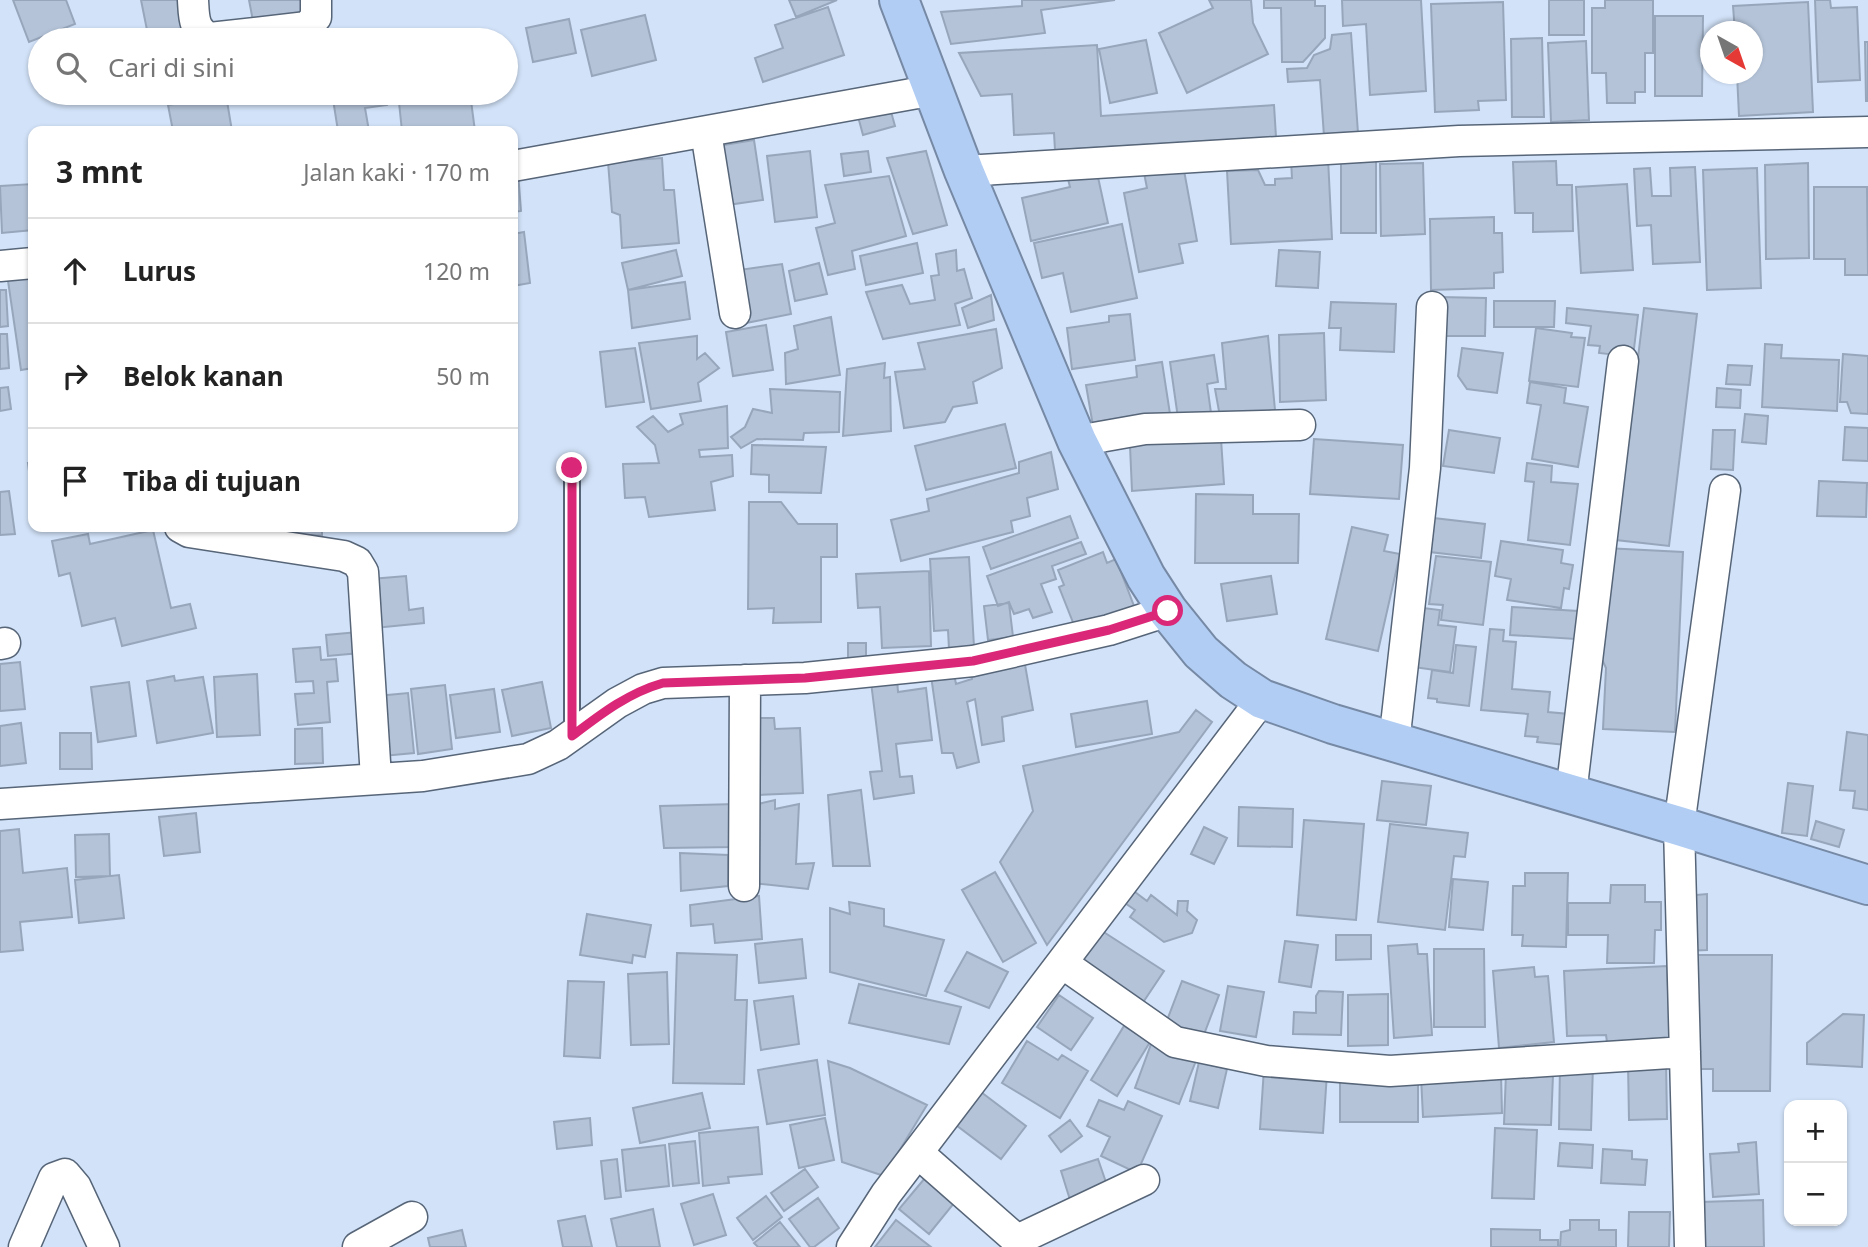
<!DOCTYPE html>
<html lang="id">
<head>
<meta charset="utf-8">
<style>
  :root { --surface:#fff; --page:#f6f6f6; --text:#222; --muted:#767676; --line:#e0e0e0 }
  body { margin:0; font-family:"Noto Sans",sans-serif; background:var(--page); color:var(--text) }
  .controls { position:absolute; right:21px; bottom:21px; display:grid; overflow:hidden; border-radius:14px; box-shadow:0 2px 5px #0004 }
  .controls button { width:63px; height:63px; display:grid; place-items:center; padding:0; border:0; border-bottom:2px solid var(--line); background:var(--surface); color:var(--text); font:35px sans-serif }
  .compass { position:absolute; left:1700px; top:21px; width:63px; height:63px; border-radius:50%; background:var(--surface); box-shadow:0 2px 5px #0004; rotate:140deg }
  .stop { position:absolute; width:21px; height:21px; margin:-16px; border:5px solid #db2777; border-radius:50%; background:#fff }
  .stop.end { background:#db2777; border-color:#fff; box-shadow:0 2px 7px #0008 }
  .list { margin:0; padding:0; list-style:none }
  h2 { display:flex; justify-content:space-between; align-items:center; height:91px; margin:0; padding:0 28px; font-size:30px }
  h2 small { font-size:23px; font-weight:400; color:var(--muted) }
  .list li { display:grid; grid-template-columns:46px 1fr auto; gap:21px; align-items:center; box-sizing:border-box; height:105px; padding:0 28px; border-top:2px solid var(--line) }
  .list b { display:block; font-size:26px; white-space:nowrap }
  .list em { font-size:23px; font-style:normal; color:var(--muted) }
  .icon { flex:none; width:38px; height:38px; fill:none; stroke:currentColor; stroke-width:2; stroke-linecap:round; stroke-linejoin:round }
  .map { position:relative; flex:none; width:1868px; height:1247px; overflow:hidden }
  .search { position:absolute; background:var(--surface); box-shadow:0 2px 5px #0004; left:28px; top:28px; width:490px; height:77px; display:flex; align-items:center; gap:18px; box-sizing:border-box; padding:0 24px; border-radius:38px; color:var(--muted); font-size:26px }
  .panel { position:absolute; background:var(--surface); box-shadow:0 2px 5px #0004; left:28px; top:126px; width:490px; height:406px; border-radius:14px }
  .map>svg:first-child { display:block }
  .building { fill:#b4c3d8; stroke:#97a6bb; stroke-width:2 }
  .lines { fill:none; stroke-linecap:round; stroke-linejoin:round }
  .lane-casing { stroke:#576578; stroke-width:18 }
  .street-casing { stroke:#576578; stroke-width:33 }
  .highway-casing { stroke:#7689a5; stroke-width:42 }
  .lane { stroke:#fff; stroke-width:14 }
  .street { stroke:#fff; stroke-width:30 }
  .highway { stroke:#b1cdf3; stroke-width:38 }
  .route { stroke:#db2777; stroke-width:9 }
</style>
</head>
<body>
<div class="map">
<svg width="1868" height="1247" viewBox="0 0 1868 1247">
  <rect width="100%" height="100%" fill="#d2e2f8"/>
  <path class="building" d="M13,0H66L75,24L29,42Z
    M141,0H183L188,27L148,35Z
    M249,0H306L308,11L253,21Z
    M789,0H837L796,17Z
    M1022,0H1115L1041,10L1045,33L951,44L941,12L1022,6Z
    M1209,0H1251L1253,23L1268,54L1187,93L1159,33L1213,8Z
    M1264,0H1315V6H1325V38L1303,62H1282L1281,8H1264Z
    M1342,0H1421L1426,91L1370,95L1366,24L1343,26Z
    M1549,0H1584V35H1549Z
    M1605,0H1653V53H1645V92H1635V103H1607L1606,73H1592V8H1605Z
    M1815,0H1830L1831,8L1857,7L1860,80L1818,82Z
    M1503,2L1506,100L1478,101L1479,110L1435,112L1431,4Z
    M1808,2L1813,112L1739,116L1737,74H1752V32H1735L1733,6Z
    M828,7L844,55L763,82L755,58L783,48L775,25Z
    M645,15L656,60L592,76L581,30Z
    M1655,16H1703L1702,96H1655Z
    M569,19L576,53L533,62L526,28Z
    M1351,33L1358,133L1324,136L1320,80L1288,82L1287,69L1307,68L1314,55L1330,49L1332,35Z
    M1542,38L1544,117H1512L1511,39Z
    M1146,40L1157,93L1110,103L1099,49Z
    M1586,41L1589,120L1551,122L1548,43Z
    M1865,42H1868V101H1866Z
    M1097,45L1101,116L1274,105L1276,137L1055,150L1054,133L1014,135L1012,94L981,96L959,53Z
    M332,93H385L387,105L365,108L369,131H338Z
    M398,93H470L475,131H402Z
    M226,95L232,131H173L168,105Z
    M888,101L895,126L863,135L856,109Z
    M754,140L763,200L727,205L718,146Z
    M810,151L817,217L775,222L767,156Z
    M868,151L871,172L844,176L841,154Z
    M926,151L947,225L913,234L887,158Z
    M662,158L664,190H674L679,243L622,248L620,215L612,212L608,162Z
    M1328,158L1332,239L1231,244L1227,171L1258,170L1265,185H1275V179L1292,178L1291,160Z
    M1376,160V233H1341V161Z
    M1556,161L1557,185H1572L1573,231L1533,232V213H1515L1513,162Z
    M1423,163L1425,234L1381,236L1380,164Z
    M1808,163L1809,258L1766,259L1765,165Z
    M1183,165L1197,241L1179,244L1183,263L1139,272L1124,193L1147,188L1144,173Z
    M1695,167L1700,262L1653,264L1651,225L1637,226L1634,169L1650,168L1652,196H1671L1670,168Z
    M1096,168L1108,223L1031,241L1022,198L1070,187L1067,175Z
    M1757,168L1761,288L1707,290L1703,170Z
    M518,172L521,211L513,212V173Z
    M889,176L906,236L852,251L855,269L828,275L816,228L835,223L825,185Z
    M33,184V230L2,233L0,186Z
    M1627,184L1633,270L1581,273L1576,187Z
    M1814,187H1867L1868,275H1845V259H1814Z
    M1494,217V233H1502L1503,272L1494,273V288L1431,290L1430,219Z
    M1122,224L1137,298L1071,312L1063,273L1042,278L1034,243Z
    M524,232L530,283L513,286V234Z
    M917,243L923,273L866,285L860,256Z
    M676,250L682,276L628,290L622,263Z
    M956,250L957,271L964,269L972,298L955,304L960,325L883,339L866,292L902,285L910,304L935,300L931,276L939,275L936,254Z
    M1279,250L1320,252L1318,288L1276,286Z
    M819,263L827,294L795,301L789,271Z
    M782,264L791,314L746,323L739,270Z
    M33,270V368L21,370L7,274Z
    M685,282L690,319L632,328L628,290Z
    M0,290H6L8,326L0,327Z
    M991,295L994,320L968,328L962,308Z
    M1440,297L1486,298L1485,336H1439Z
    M1494,301H1555L1554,327H1494Z
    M1331,302L1396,304L1394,352L1340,350L1341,328H1329Z
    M1567,308L1638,315L1633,357L1599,353L1600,346L1588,345L1591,326L1566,323Z
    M1644,308L1697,314L1669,546L1616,540Z
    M1130,314L1135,360L1072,369L1067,328L1109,322V316Z
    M831,317L840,375L786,384L785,353L798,349L794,326Z
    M766,325L773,370L733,376L726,332Z
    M1536,328L1572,333L1571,337L1585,338L1578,387L1529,381Z
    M996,329L1002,368L973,382L977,403L953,407L945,422L904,428L895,372L925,369L918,343Z
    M1324,333L1326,400L1280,402L1279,335Z
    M0,334H7L9,368L0,369Z
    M697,336V359L705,353L719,368L698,383L701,401L651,409L639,343Z
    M1268,336L1275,410L1220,417L1215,389H1226L1222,343Z
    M1765,344L1782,345L1781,358L1839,360L1837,411L1762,407Z
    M635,348L644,402L606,407L600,352Z
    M1462,348L1503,353L1497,393L1467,389L1458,376Z
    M1843,354L1868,356V414L1851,413L1847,402H1840Z
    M1214,355L1218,382L1207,384L1211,413L1178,418L1170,362Z
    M1162,362L1170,414L1093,426L1086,385L1137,377L1136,366Z
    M885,363L884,378L890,377L891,431L843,436L847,369Z
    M1728,365L1752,366L1750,385L1726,384Z
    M1530,382L1566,388L1564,403L1588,407L1578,467L1532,459L1541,405L1527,403Z
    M8,387L11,409L0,411V388Z
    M1717,388L1741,390L1740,408L1716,407Z
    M770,389L840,392L839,432L804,433L803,440L757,439L741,448L731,437L745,427L753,409L772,413Z
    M727,406L728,448L699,450L700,457L732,455L733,476L711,482L715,510L649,517L645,497L625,498L623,464L659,463L655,445L637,427L653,416L668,432L683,424L680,414Z
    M1745,414L1768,416L1766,444L1742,442Z
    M1005,424L1016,468L926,490L915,446Z
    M1845,427L1868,428V461L1843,460Z
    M1449,430L1500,438L1494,473L1443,466Z
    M1713,430H1735L1733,470L1711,469Z
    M1221,439L1224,484L1132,491L1130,446L1148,440Z
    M1314,439L1403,445L1399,499L1310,494Z
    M752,445L826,447L821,493L769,492V475L751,474Z
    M1051,452L1058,489L1027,498L1030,516L1011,521L1013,532L901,561L891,520L929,511L927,499L1019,473V462Z
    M28,463H33V504Z
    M1527,463L1552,466L1551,482L1578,484L1570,545L1528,540L1534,482L1525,481Z
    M1819,481L1867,483L1866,517L1817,516Z
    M9,491L15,534L0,535V492Z
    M1196,494L1253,495V514H1299L1298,563H1195Z
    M749,502H781L798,524H837V557H821V622L773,623L774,608L748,609Z
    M1070,516L1078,538L991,569L983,547Z
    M1425,517L1485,524L1481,558L1421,551Z
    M265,527H322V535L265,537Z
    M1352,527L1388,535L1384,551L1400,554L1378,651L1326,639Z
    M153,530L171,608L190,604L196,628L122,646L115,618L82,626L70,573L59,576L52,541L88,534L90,544Z
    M1501,541L1563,550L1561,563L1573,565L1569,589L1564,588L1561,608L1507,600L1511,579L1495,576Z
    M1081,542L1086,554L1052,566L1056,579L1041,584L1052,612L1033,618L1029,609L1014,614L1009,602L998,606L987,576Z
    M1605,548L1683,552L1675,732L1603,729L1606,668L1600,655Z
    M1103,552L1107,563L1116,559L1134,606L1076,630L1059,587L1064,585L1058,570Z
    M1436,556L1491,562L1483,625L1441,620L1443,605L1429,604Z
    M969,557L974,647L949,649L948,630L934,631L930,559Z
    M929,571L931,646L882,648L880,607L858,608L856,574Z
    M406,576L409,610L423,608L424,623L375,628L371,579Z
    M1271,576L1277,614L1227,621L1221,584Z
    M1009,603L1013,637L988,640L984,606Z
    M1415,607L1440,610L1438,625L1456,627L1450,672L1406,666Z
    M1512,607L1578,611L1576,639L1510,635Z
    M1490,629L1504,630L1503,641L1516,642L1512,689L1550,692L1548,712L1569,714L1566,745L1537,742L1538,737L1525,736L1528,714L1481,710Z
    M358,632L360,653L328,656L326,635Z
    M848,643H866V661L848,660Z
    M1456,645L1476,647L1469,706L1437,702V699L1428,698L1432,670L1453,673Z
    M320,647L321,660L336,659L338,681L327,682L330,722L298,725L295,694L314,693L313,681L296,682L293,649Z
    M1024,659L1033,710L1002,717L1004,741L982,745L975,699L967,702L979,762L957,768L953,753H942L931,676L954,674L956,684L972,679L973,670Z
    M20,662L25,709L0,711V664Z
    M257,674L260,735L217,737L214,677Z
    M174,676L175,681L203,677L213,733L157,743L147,681Z
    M897,679L898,692L926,688L932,740L896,744L900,777L912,776L914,793L874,799L870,772L882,771L871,682Z
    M129,682L136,736L98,742L91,687Z
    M542,682L551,728L512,736L502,690Z
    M445,685L452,749L418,754L411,689Z
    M494,689L500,732L456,738L450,695Z
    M408,693L414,753L383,756L377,696Z
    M1147,701L1152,734L1076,747L1071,714Z
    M1196,710L1212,722L1047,945L1000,862L1033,811L1023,766L1179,732Z
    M755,718H774L775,729L800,728L803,793L758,795Z
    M21,723L26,763L0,766V726Z
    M322,728L323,763L295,764V729Z
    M1847,732L1868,735V810L1853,808L1855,791L1840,790Z
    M60,733H91L92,769H60Z
    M1382,781L1431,786L1426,825L1377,820Z
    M1788,783L1813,786L1807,836L1782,833Z
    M861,790L870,866H833L828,795Z
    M775,800V809L799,804L796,864L814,863L808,889L752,883L754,805Z
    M736,804L735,847L664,848L660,806Z
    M1239,807L1293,809L1292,847L1238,846Z
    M196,813L200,852L164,856L159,817Z
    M1304,820L1364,824L1356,920L1297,915Z
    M1816,821L1844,830L1839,847L1811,839Z
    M1390,824L1468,833L1465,857L1454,856L1445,930L1378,922Z
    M1204,827L1227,838L1214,864L1191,854Z
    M19,829L23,873L67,868L72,917L20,922L23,950L0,952V831Z
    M109,834L110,876L76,877L75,835Z
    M680,853L728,855V886L681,891Z
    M995,872L1036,943L1003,962L962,890Z
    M1525,873H1568L1566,947L1522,946L1523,935H1512L1513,886H1525Z
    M119,875L124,918L79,923L75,880Z
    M1453,879L1488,882L1483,930L1449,927Z
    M1611,885H1645V902H1661V930H1655L1654,963H1607L1608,935H1568V903H1610Z
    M1131,889L1147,901L1151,895L1177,915L1178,901H1188L1187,911L1197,920L1192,933L1164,942L1130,917L1135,910L1122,901Z
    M1707,894V950L1686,951L1685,896Z
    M759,896L762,939L715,943L713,924L691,926L690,905Z
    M849,902L884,909V926L944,940L926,996L830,972V908L850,914Z
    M587,914L651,925L645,957L633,955L632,963L580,955Z
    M1099,929L1164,971L1140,1007L1075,965Z
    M1336,935H1371V959L1336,960Z
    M802,939L806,978L759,983L755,944Z
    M1285,941L1318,945L1311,987L1279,982Z
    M1417,944L1418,954H1427L1432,1035L1394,1038L1388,946Z
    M1434,949H1484L1485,1027H1434Z
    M967,952L1008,972L989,1008L945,991Z
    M677,953L737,955L735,1000H747L744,1084L673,1083Z
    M1691,955H1772L1770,1091H1713V1069H1690Z
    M1667,966L1670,1039L1607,1042L1606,1035L1567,1036L1564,971Z
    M1534,967L1535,977L1548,976L1554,1042L1499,1048L1493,971Z
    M667,972L669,1044L631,1045L628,974Z
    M568,981L604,982L600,1058L564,1056Z
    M1182,981L1219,995L1203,1037L1166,1023Z
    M859,984L961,1007L949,1044L849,1023Z
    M1228,986L1264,992L1256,1037L1220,1031Z
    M1319,991L1343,992L1341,1035L1293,1034L1294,1012L1316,1013V996Z
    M1388,994V1045L1348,1046V995Z
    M1059,995L1093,1018L1071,1050L1037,1027Z
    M793,996L799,1044L761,1050L754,1001Z
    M1843,1014L1864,1015L1862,1067L1807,1064V1043Z
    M1124,1026L1150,1042L1117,1096L1091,1080Z
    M1154,1036L1199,1053L1179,1104L1135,1088Z
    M1027,1041L1058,1060L1062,1055L1088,1071L1060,1118L1002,1083Z
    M817,1060L825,1115L767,1124L758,1070Z
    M828,1061L850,1068L927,1105L884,1176L842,1162Z
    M1666,1061L1667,1119L1629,1120L1628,1063Z
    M1199,1062L1227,1069L1218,1108L1190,1101Z
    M1560,1065H1593L1591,1130L1559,1129Z
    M1264,1068L1327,1073L1323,1133L1260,1129Z
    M1501,1073L1502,1113L1423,1117L1421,1077Z
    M1506,1073L1553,1075L1551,1125L1504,1124Z
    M1340,1077H1418V1122H1340Z
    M981,1092L1026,1126L1001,1159L956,1125Z
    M702,1093L710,1128L640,1143L633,1108Z
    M1099,1100L1124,1110L1128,1101L1162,1116L1137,1173L1101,1156L1110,1137L1087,1126Z
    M590,1118L592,1145L557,1149L554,1122Z
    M825,1118L834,1160L799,1168L790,1125Z
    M1070,1120L1082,1136L1061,1152L1049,1136Z
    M758,1127L762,1174L728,1177L729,1183L703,1186L699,1133Z
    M1495,1128L1537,1130L1534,1199L1492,1198Z
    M695,1141L699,1183L673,1186L669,1144Z
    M1756,1142L1759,1194L1713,1197L1710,1154L1739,1152L1738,1144Z
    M1560,1143L1593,1145L1592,1168L1558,1166Z
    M665,1145L669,1186L626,1191L622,1150Z
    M1603,1149L1632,1151V1159L1647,1160L1645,1185L1601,1183Z
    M617,1159L621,1197L605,1199L601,1161Z
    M1098,1159L1109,1191L1071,1203L1061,1171Z
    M805,1169L818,1187L784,1211L771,1193Z
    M925,1178L955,1202L929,1234L899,1209Z
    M713,1194L726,1235L694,1245L681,1204Z
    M766,1196L782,1217L753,1240L737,1218Z
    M818,1198L839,1228L814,1247H810L789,1219Z
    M1763,1200L1764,1247H1701L1700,1202Z
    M653,1209L660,1247H617L611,1219Z
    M1629,1212H1670L1669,1247H1628Z
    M585,1216L592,1247H563L558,1221Z
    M896,1220L931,1247H875Z
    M1570,1220H1599V1230H1616V1247H1560L1561,1232L1570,1230Z
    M780,1222L800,1247H758L754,1243Z
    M1491,1229L1540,1230V1240H1558V1247H1491Z
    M462,1230L466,1247H430L428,1238Z"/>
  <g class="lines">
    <defs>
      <path id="lane" d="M572,468V734"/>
      <path id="street" d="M193,0C194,17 193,30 210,38L307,27L316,17V0
        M706,132L735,313
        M513,166L934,90
        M964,171L1459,141L1868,132
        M0,266L33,263
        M1077,441L1145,429L1300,425
        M180,527L189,532L344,556L357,562L363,572L376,778
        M0,644L5,643
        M1394,743L1425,468L1432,307
        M1571,794L1623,361
        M0,804L423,776L528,759L558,745L617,703L643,689L663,683L805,678L973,661L1109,630L1168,611
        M744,886L745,680
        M1062,963L1175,1042L1266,1061L1390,1071L1685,1052
        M918,1153L1017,1240L1020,1247
        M1017,1240L1144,1180
        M24,1247L54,1178L65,1174L76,1187L104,1247
        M358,1247L412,1217
        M852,1247L886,1194L1262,699
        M1690,1247L1679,826L1725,490"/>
      <path id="highway" d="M899,0L964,171L1077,441L1146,577L1168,611L1201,652L1233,680L1262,699L1333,724L1679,826L1868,885"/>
    </defs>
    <use href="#lane" class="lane-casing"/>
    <use href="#street" class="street-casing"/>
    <use href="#highway" class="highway-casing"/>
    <use href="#lane" class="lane"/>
    <use href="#street" class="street"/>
    <use href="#highway" class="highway"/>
  </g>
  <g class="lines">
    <path class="route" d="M572,468V736C601,714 628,693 663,683L805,678L973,661L1109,630L1168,611"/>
  </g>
</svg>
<div class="controls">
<button>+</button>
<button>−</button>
</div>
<svg class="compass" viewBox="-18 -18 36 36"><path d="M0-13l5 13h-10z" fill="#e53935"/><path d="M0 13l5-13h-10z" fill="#767676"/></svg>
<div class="stop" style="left:1168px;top:611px"></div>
<div class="stop end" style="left:572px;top:468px"></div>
<div class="search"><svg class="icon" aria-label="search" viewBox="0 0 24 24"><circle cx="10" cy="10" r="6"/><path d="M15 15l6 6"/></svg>Cari di sini</div>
<section class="panel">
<h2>3 mnt<small>Jalan kaki · 170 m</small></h2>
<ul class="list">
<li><svg class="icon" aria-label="ahead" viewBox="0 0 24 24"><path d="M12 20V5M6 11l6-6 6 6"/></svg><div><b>Lurus</b></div><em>120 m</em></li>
<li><svg class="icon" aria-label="right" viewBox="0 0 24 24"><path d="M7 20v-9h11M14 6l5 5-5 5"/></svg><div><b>Belok kanan</b></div><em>50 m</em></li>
<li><svg class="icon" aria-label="arrive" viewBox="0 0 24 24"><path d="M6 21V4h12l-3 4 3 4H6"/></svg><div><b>Tiba di tujuan</b></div></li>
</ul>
</section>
</div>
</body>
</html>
